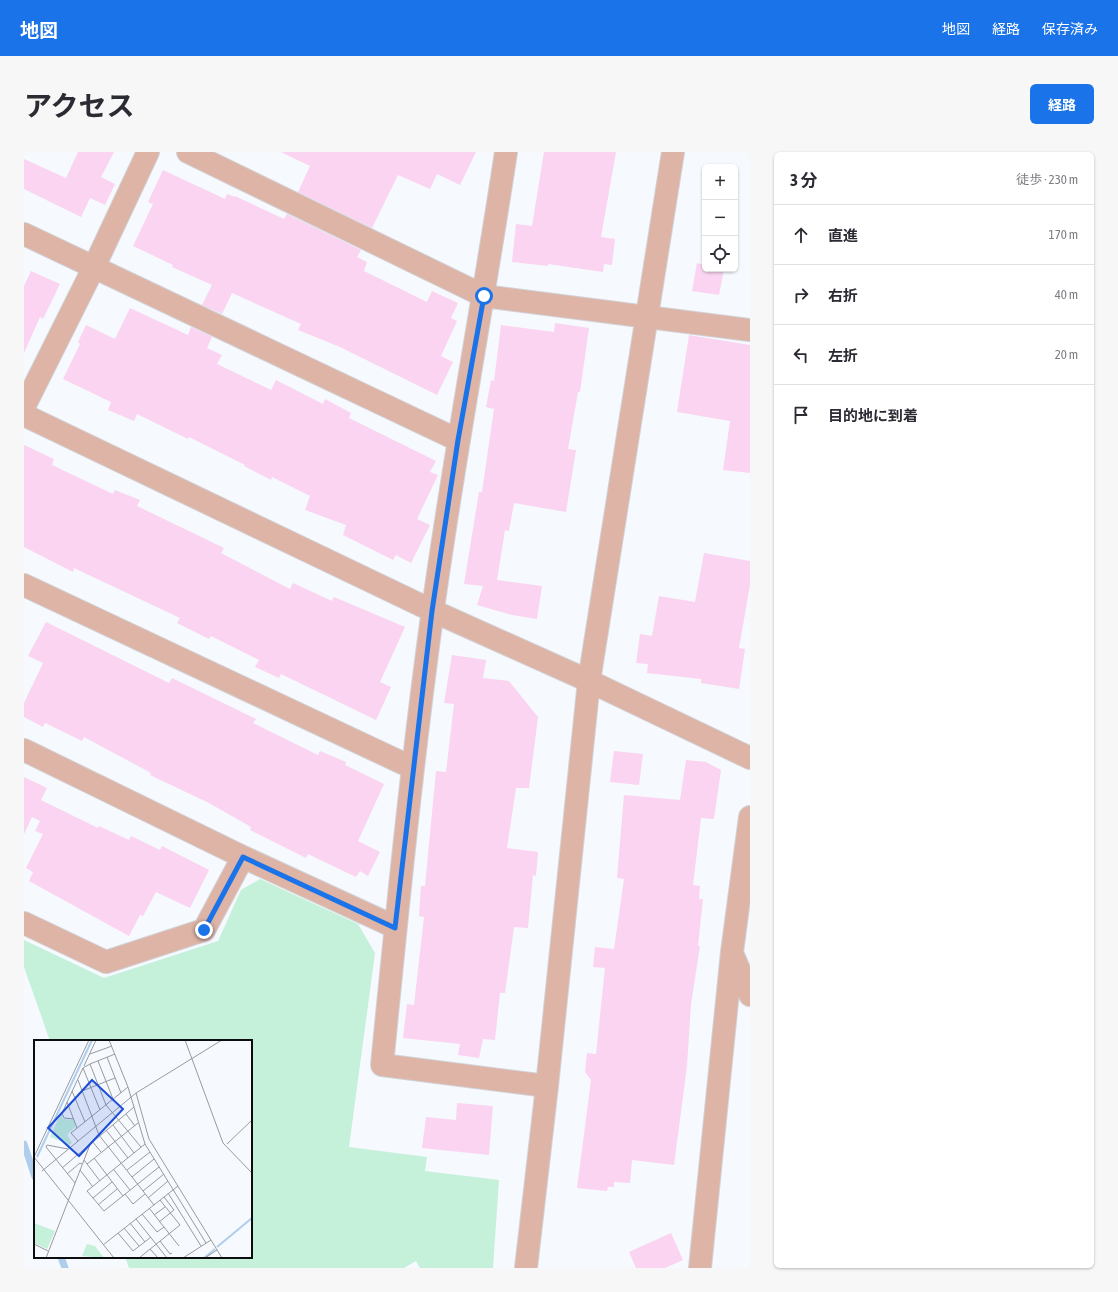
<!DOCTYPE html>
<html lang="ja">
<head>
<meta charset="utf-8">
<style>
  :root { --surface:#fff; --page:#f7f7f7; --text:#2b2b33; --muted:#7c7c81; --line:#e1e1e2; --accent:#1a73e8 }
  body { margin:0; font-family:"Asap Condensed","Noto Sans JP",sans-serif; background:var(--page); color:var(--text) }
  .controls { position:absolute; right:12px; top:12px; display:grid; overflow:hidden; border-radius:6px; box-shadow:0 1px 3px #0004 }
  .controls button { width:36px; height:36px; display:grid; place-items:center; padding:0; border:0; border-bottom:1px solid var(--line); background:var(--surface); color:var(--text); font:20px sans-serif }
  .stop { position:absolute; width:12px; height:12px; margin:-9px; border:3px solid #1a73e8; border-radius:50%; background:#fff }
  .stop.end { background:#1a73e8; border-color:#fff; box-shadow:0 1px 4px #0008 }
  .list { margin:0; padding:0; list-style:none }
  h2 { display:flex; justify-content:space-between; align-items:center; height:52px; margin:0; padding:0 16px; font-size:17px }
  h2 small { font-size:13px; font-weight:400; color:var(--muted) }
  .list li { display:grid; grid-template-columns:26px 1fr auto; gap:12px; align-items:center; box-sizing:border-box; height:60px; padding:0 16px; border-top:1px solid var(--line) }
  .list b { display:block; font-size:15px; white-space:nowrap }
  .list em { font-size:13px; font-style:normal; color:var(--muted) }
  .icon { flex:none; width:22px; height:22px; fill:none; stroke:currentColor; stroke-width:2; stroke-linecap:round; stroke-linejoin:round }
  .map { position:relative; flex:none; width:726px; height:1116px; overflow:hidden; border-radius:6px }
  header { display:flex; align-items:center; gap:24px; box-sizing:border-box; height:56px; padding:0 20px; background:var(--accent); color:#fff }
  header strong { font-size:19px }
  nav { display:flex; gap:22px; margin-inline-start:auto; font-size:14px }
  .intro { display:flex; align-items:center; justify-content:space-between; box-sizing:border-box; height:96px; padding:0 24px }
  h1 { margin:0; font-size:28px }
  .button { padding:10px 18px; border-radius:6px; background:var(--accent); color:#fff; font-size:14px; font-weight:700 }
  main { display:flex; gap:24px; padding:0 24px }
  aside { flex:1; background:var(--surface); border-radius:6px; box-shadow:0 1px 3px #0004 }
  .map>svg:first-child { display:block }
  .green { fill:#c5f0da }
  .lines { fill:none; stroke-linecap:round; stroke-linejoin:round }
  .stream { stroke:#afcded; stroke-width:7 }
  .building { fill:#fad4f0 }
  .minor-casing { stroke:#d1d3d8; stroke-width:24 }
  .minor { stroke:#ddb4a6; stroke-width:22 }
  .route { stroke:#1a73e8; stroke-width:5 }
  .inset-river { fill:none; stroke:#afcded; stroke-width:2 }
  .inset-road { fill:none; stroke:#989b9e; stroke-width:1 }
  .view { fill:#1d4ed8; fill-opacity:0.15; stroke:#1d4ed8; stroke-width:2 }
  .inset-edge { fill:none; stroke:#0c0d0f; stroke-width:2 }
</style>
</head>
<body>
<header>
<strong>地図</strong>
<nav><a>地図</a><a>経路</a><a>保存済み</a></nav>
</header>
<div class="intro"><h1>アクセス</h1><a class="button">経路</a></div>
<main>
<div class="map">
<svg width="726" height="1116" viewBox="0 0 726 1116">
  <rect width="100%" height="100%" fill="#f6f9fe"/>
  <path class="green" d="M236,727L334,772L351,801L325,995L403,1005L401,1019L475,1028L469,1116H396L392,1109L380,1116H105L101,1105H227V889H26L0,815V788L80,826L194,789L217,738Z"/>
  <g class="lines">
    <path class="stream" d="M0,992L11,1025
      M37,1105L41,1116"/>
  </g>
  <path class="building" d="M54,0H90L77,25L91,32L81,53L66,46L57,65L0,37V7L42,26Z
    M257,0H452L436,33L413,22L406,37L374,23L348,76L274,40L286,14Z
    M520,0H592L577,85L591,87L588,113L580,112L579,120L524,112V114L488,110L492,72L508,74Z
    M139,18L201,47L203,42L211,45V44L260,67L263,62L337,98L333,105L343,110L340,119L403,150L408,139L434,151L427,166L433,169L417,204L429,210L413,243L316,195L274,178L277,172L208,141L198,162L178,153L188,133L148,115L149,113L109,94L129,52L124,50Z
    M673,111L681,113V117H700L695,143L668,139Z
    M7,119L36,132L19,167L16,165L0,201V134Z
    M106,156L164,183L167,175L188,185L183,196L198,203L193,212L247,238L252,228L299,252L301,247L327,261L325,266L412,309L406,320L414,323L393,367L406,373L387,411L372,403L369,408L319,383L322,373L281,358L286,344L248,325L247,328L220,314L221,313L165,285L164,287L113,262L110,269L84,258L87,250L39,227L56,192L54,190L62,173L91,187Z
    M531,171L565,176L556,240H554L544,297L552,298L542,360L490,351L485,379L481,378L473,428L518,434L513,467L488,463L453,453L459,434L440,432L455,340H458L470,257L462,255L467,228L470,229L477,173L530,180Z
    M665,183L726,193V321L699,318L706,269L653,260Z
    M0,293L30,307L28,313L89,342L91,338L116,348L113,354L200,396L197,401L266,437L269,431L308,449L310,445L381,475L356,530L367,535L352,568L257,522L255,526L231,515L235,508L187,484L185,487L153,471L156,466L50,416L49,420L0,395Z
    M680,401L726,409V433L715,496L721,497L715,537L677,531V527L623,521L624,512L612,511L616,482L628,484L635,444L671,450Z
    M22,470L145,531L148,526L232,567L229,571L294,603L296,599L322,610L321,613L360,632L334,689L356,700L344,724L336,719L332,725L284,702L282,706L226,678L227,675L185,651L126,623L127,621L60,585L58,589L21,571L19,575L0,565V551L19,511L4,504Z
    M428,503L462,508L459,526L485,529L514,565L505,636H492L483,696L514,700L512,724L509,723L504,776L490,775L481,841H476L471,888L459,887L455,906L434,903L436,892L379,886L383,852L390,853L400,765L395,764L397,734H401L412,619L422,620L430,552L420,551Z
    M590,599L619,602L615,633L586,630Z
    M662,608L682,610L697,618L690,667L677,666L669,733L676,734L675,747H679L674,794H676L667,852L663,914L650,1013L608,1008L606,1031L590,1030V1035H584L583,1039L553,1036L567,928L561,920L563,901L572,902L581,816L569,815L571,795L590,797L600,727L593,726L600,643L656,648Z
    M0,625L23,636L17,648L74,676L75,674L105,688L107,684L136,698L138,694L185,718L166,756L132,740L119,764L116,763L105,784L5,729L9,720L2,716L19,682L11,679L16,669L8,665L0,682Z
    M433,951L469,954L465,1003L398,996L402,965L432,968Z
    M647,1081L659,1108L641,1116H612L605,1100Z"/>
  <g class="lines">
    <defs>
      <path id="minor" d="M164,0L460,144L726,178
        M482,0C459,153 430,304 409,457C388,609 373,761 358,913L523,934
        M0,82L434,288
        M0,255L70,115L124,0
        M0,263L409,459L565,529L726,606
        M0,433L389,616
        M0,598L219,705L371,775
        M0,771L82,810L180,778L219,705
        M708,801L726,843
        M502,1116L523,934L565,529L649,0
        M676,1116L708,800L726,665"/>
    </defs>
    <use href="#minor" class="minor-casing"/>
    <use href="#minor" class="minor"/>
  </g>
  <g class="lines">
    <path class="route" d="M180,778L219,705L371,776L408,459L434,288L460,144"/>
  </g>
  <g transform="translate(10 888)">
    <rect width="218" height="218" fill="#f6f9fe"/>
    <path d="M27,73L29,79L40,80L42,86L33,95L38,103L33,107L31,103L16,97ZM0,183L21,191L13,209L0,203ZM53,204L61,206L70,218L48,216Z" fill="#c5f0da"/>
    <path class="inset-river" d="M3,117L58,0M183,207L218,178M170,218L181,209"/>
    <path class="inset-road" d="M75,0L94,47M151,0L189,103L218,133M56,14L78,6M73,17L87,53M64,21L79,59M56,24L81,14M50,26L62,0M49,28L66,70M44,40L65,95L120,165M38,51L51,82M48,51L81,38M102,53L115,99L188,218M33,62L43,88M92,74L101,86M40,79L30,78L28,73L49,28L56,24L72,65L107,107M79,85L100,113M72,90L94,118M44,101L37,93L94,47L111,104L53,151L70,171L125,127M58,101L67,112M111,104L172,203M193,104L218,80M34,109L13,105L12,107L41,143M0,117L55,0M0,117L80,218M60,118L89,156M50,120L66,141M53,124L104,83M28,128L100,67M46,130L59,147M80,130L96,150M93,130L116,112M8,131L102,53L188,0M33,134L46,123L48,124M98,137L120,119M109,151L130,134M134,153L167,206M91,154L99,164L111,154M59,158L78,142M114,158L134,141M64,165L83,149M115,168L145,206M108,174L123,192L130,187M120,175L131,167M102,179L122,204M125,182L140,170L130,157M96,183L111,202M90,188L105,206M84,193L99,211L117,197M126,201L136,214L138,213M0,204L14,211M122,204L133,218M69,205L144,146M116,209L124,218M12,218L57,102M105,218L146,185L126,160M149,218L177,200M171,218L183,210"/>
    <path class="view" d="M58,40L89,69L45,116L14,88Z"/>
    <rect width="218" height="218" class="inset-edge"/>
  </g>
</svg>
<div class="controls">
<button>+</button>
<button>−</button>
<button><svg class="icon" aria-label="locate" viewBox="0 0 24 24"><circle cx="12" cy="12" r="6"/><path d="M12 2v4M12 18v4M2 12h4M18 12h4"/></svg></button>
</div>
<div class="stop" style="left:460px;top:144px"></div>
<div class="stop end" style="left:180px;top:778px"></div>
</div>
<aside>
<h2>3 分<small>徒歩 · 230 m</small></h2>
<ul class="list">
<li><svg class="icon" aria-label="ahead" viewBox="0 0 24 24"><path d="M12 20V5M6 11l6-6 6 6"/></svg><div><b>直進</b></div><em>170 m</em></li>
<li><svg class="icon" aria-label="right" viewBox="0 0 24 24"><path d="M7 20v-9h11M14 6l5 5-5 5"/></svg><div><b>右折</b></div><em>40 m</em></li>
<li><svg class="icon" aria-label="left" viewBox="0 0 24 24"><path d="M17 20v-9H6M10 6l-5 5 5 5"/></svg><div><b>左折</b></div><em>20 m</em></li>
<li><svg class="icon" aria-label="arrive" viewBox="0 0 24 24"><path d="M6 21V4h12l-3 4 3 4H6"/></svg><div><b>目的地に到着</b></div></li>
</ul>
</aside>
</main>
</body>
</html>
